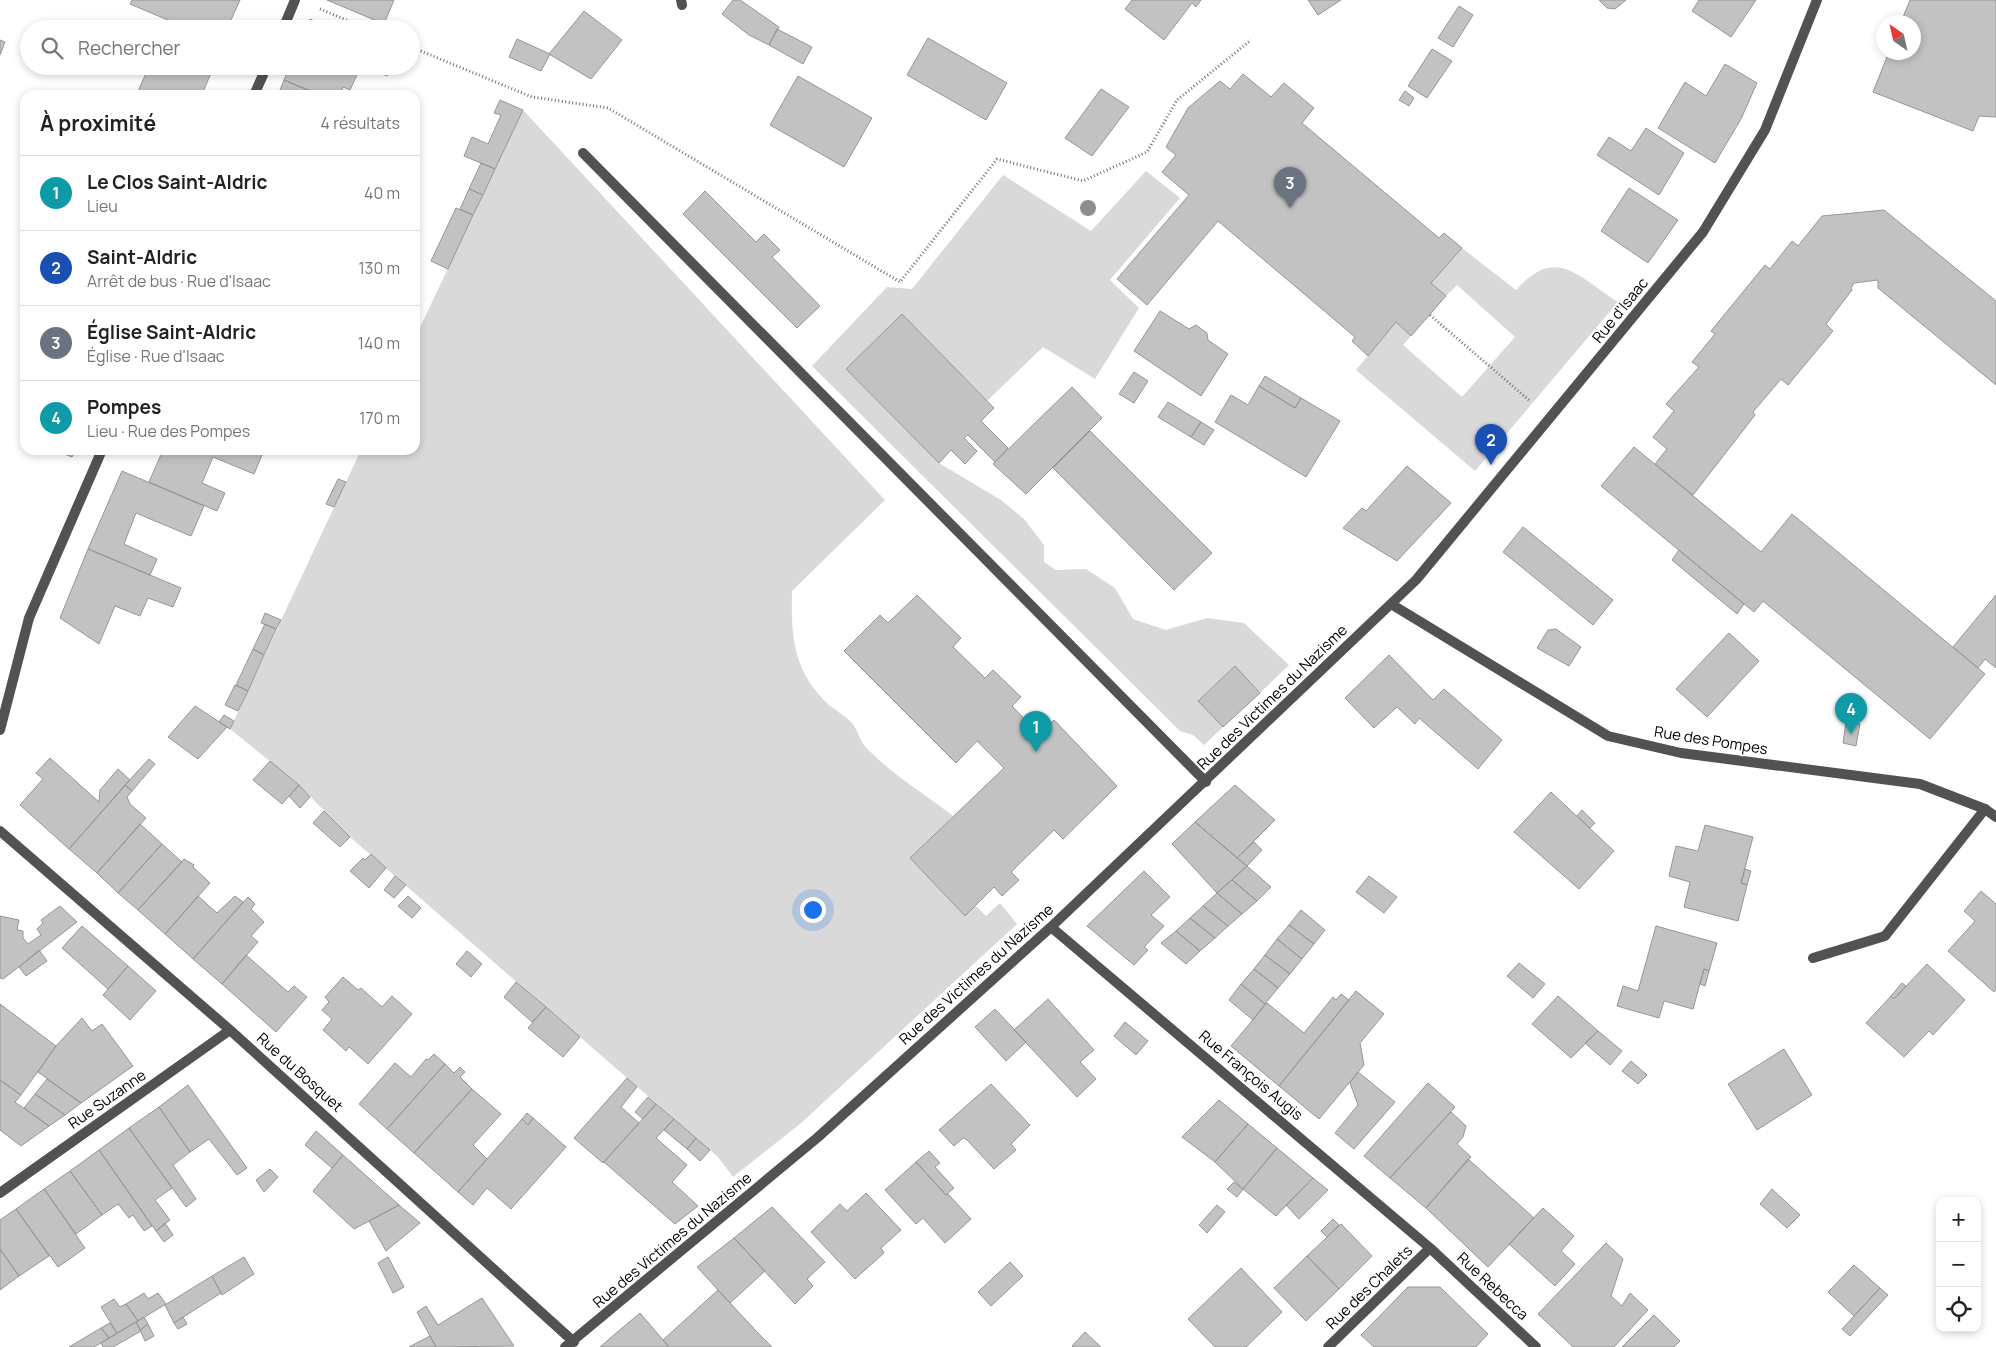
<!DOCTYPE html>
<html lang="fr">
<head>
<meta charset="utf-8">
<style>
  :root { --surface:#fff; --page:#f6f6f6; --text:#222; --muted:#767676; --line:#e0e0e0; --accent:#0f766e }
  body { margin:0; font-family:Manrope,sans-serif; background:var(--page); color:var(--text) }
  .controls { position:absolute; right:15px; bottom:15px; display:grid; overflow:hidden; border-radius:10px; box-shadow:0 2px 8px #0003 }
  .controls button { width:45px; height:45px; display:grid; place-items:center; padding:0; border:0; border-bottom:1px solid var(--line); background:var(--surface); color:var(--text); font:25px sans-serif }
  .compass { position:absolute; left:1876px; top:15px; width:45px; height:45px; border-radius:50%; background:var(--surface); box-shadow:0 2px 8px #0003; rotate:326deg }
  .you { position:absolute; left:812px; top:909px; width:18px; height:18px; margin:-12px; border:4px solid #fff; border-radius:50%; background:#1a73e8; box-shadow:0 0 0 8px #1a73e833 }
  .badge { display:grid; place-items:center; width:32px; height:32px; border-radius:50%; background:var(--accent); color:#fff; font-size:16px; font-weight:700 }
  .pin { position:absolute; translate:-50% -41px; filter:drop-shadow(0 1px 2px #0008) }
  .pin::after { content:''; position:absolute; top:26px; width:18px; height:15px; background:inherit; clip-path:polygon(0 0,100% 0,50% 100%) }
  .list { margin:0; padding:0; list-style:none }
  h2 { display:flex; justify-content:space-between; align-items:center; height:65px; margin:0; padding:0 20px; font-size:21px }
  h2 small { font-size:16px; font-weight:400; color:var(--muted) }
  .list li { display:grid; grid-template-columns:32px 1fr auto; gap:15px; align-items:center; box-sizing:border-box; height:75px; padding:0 20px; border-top:1px solid var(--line) }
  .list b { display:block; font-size:19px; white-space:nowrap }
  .list p { margin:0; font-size:16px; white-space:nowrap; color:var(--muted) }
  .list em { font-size:16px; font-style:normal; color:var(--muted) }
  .icon { flex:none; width:28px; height:28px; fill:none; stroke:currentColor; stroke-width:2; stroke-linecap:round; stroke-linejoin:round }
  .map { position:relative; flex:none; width:1996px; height:1347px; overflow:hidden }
  .search { position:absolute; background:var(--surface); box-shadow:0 2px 8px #0003; left:20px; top:20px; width:400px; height:55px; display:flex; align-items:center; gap:12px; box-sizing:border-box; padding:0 18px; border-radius:28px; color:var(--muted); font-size:19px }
  .panel { position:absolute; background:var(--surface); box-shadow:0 2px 8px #0003; left:20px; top:90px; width:400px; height:365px; border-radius:15px }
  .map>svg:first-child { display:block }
  .green { fill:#d9d9d9 }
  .building { fill:#c2c2c2; stroke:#969696 }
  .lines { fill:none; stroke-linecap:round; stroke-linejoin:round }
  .path { stroke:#747474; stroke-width:3; stroke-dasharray:1 2.5; stroke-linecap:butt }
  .service { stroke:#525252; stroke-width:10 }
  .minor { stroke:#525252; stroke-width:10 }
  .tree { fill:#8d8d8d }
  .labels { text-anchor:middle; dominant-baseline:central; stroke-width:4; stroke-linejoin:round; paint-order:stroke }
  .street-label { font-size:15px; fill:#000; stroke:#fff }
</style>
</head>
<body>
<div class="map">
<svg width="1996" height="1347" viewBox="0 0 1996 1347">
  <rect width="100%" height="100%" fill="#fff"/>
  <path class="green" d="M523,110L885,500L792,591C791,638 793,672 830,706C837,711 845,716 851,722C857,728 859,738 864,745C889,773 924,793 953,816L910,858L965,916L976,906L986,916L1000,903L1017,924L800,1124L733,1177L718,1157L350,837L299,785L230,729L361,450H415V338Z
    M1146,171L1180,198L1110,280L1139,308L1095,379L1043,347L987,401L902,314L846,369L939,463L1001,500L1024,519L1044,545V562L1056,570L1086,569L1115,588L1133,619L1166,630L1207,618L1244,623L1289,665L1260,693L1235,666L1198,701L1223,727L1204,745L1193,735L1180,731L812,366L887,287L912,289L1003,175L1091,231Z
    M1462,248L1516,290C1556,245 1577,276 1618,302L1475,471L1356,370L1396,322L1411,336L1403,345L1462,397L1515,337L1457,285L1446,296L1431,283Z"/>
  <path class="building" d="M132,0H240L227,29H189L130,4Z
    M327,0H394L384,24Z
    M733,0H740L779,27L769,45L749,35L722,14Z
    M1132,0H1201L1196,7L1192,3L1164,40L1125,9Z
    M1308,0H1341L1318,15Z
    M1599,0H1626L1615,9L1607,8Z
    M1699,0H1756L1731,37L1692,11Z
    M1910,0H1996V117L1979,116L1973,131L1873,92L1889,52H1914V22H1901Z
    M1459,6L1473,15L1453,47L1438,38Z
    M584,11L622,40L591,79L549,54Z
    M310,19L332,29H306Z
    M170,21L189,29H167Z
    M777,29L812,47L803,64L769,45Z
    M928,38L1007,83L986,120L907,75Z
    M517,39L550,54L541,71L509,57Z
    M0,40L5,42L0,55Z
    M1432,49L1452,61L1427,98L1408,86Z
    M1725,64L1757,83L1741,119L1715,163L1658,128L1685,82L1706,96Z
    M149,66H214L203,92L205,95H139L137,94Z
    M290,66H361L350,90L343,87L340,95H319L284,80Z
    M365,66H391L387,76Z
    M1243,74L1271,97L1284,83L1314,108L1302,123L1439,238L1444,233L1462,248L1431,283L1446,296L1411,336L1396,322L1368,356L1352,341L1355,337L1218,221L1147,305L1117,279L1189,195L1162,172L1176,155L1166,147L1188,108L1220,81L1230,89Z
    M798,76L872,118L844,167L770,125Z
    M284,80L313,92L319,95H278Z
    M1101,89L1129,107L1092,156L1065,138Z
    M1405,91L1414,98L1409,106L1399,100Z
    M500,100L523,110L495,169L464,156L472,137L488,144L501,115L494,113Z
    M1646,128L1684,153L1659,195L1597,155L1609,137L1631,151Z
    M481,163L495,169L483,195L469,189Z
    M1629,188L1678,220L1648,263L1601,231Z
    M469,189L483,195L473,215L460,209Z
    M705,191L756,242L764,234L780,250L772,257L820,306L797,328L683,214Z
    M456,208L473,215L448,269L431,261Z
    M1884,210L1996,301V385L1878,288V280L1854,283L1851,288L1852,290L1826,324L1833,331L1788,385L1781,379L1753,412L1755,415L1693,495L1655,464L1667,449L1653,437L1674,411L1666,404L1699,367L1692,362L1715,334L1711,331L1765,265L1770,269L1792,241L1798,246L1822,216Z
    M1160,311L1189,329L1196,325L1207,333L1208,340L1228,354L1201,396L1134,351Z
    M902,314L994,408L981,421L1008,448L995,462L968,435L964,438L977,451L965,464L951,450L939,463L846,369Z
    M1134,372L1148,381L1134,403L1119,394Z
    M1265,376L1301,398L1295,408L1259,386Z
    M1259,386L1295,408L1301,398L1340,421L1306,477L1215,422L1231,395L1248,405Z
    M1072,387L1102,418L1026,494L993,464Z
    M1168,402L1201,422L1191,437L1158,417Z
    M1201,422L1214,430L1204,445L1191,437Z
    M1090,431L1212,553L1174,590L1053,468Z
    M1634,447L1761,552L1792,514L1985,674L1930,739L1763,601L1754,612L1601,486Z
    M55,450H76L72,457Z
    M163,450H264L254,474L213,457L202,483L225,493L217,511L149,482Z
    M1407,466L1451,503L1397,561L1343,528L1362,508L1366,511Z
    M122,471L204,506L191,536L136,513L124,544L157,559L150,575L88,549Z
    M338,479L346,482L334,507L326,504Z
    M1523,527L1613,600L1593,625L1503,552Z
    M88,549L181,588L173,607L148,598L140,616L115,606L99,644L60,618Z
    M1679,550L1744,604L1737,614L1672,560Z
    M917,595L961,638L953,647L985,678L993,670L1021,697L1012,706L1039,734L1054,720L1117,786L1063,839L1054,830L1011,872L1019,880L1002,896L994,887L965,916L910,858L1004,768L977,741L956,763L844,651L880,615L888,623Z
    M1996,595V668L1985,659L1978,668L1953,647Z
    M265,613L281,620L276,629L261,623Z
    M265,624L276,629L264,655L253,649Z
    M1556,629L1581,647L1569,666L1537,648L1548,630Z
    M1729,633L1759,661L1707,717L1676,689Z
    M253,649L264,655L248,691L236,685Z
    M1389,655L1433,700L1444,689L1502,740L1478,769L1419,718L1415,724L1397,707L1374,728L1345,698Z
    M1235,666L1260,693L1223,727L1198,701Z
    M235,685L248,691L238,711L225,705Z
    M195,706L227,727L198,759L168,737Z
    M224,715L234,721L230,729L219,722Z
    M1846,722L1860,724L1856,746L1843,743Z
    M50,758L99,802L100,790L118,769L130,780L69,849L20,805L43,779L36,773Z
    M149,759L155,764L132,791L125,785Z
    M270,761L299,785L282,804L253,780Z
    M125,785L132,791L127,797L130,804L146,818L97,873L69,849Z
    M299,785L310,797L300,808L289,796Z
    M1235,785L1275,820L1237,858L1195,822Z
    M1551,792L1614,851L1579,889L1514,832Z
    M1582,810L1595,823L1590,828L1577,816Z
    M324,811L350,837L340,847L313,823Z
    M1195,822L1247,866L1217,893L1172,844Z
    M140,824L162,844L118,893L97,873Z
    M1705,825L1753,837L1741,883L1747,885L1738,921L1684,907L1690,882L1669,876L1676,846L1698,851Z
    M1254,842L1262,850L1247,866L1237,858Z
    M162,844L182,862L138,910L118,893Z
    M371,854L386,868L369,888L350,871L363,858L365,860Z
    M184,859L194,865L193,867L210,883L165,934L138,910Z
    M1247,866L1271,887L1257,901L1232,880Z
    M1745,869L1751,871L1747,885L1741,883Z
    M1144,871L1170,897L1151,915L1164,926L1144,947L1148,950L1134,965L1087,926Z
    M395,876L406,885L394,898L384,890Z
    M1369,876L1397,897L1384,913L1356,892Z
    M1232,880L1257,901L1242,914L1217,893Z
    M1981,891L1996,904V989L1994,992L1948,951L1975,921L1964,911Z
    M1217,893L1242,914L1228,926L1203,906Z
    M198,896L217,913L235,896L243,902L193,959L165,934Z
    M408,896L421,908L412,918L398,906Z
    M248,897L255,904L251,909L264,922L251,936L258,942L222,984L193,959Z
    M60,906L77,922L3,979L0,978V916L19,920L17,930L23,931V938L28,944L41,935L37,929L43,923L41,920Z
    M1203,906L1228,926L1215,938L1190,918Z
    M1301,910L1325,930L1314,944L1289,925Z
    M1190,918L1215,938L1200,951L1176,931Z
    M1289,925L1314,944L1302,959L1277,939Z
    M82,926L128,966L108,989L62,948Z
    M1656,926L1717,943L1709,971L1704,969L1693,1009L1664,1001L1659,1018L1617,1006L1623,986L1638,991Z
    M1176,931L1200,951L1186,964L1161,943Z
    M1277,939L1302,959L1290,974L1265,955Z
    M39,950L47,961L26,976L19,967Z
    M467,951L482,964L471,977L456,964Z
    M246,955L288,992L294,986L307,997L276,1032L222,984Z
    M1265,955L1290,974L1278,988L1254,969Z
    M1519,963L1545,984L1533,998L1507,976Z
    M1927,964L1965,1000L1933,1035L1929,1031L1904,1057L1866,1023L1891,996L1894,999Z
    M128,966L156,991L130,1020L103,995Z
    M1254,969L1278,988L1265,1004L1241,984Z
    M1704,969L1709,971L1705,986L1700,984Z
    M343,977L358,990L361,988L382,1007L392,996L412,1014L368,1064L349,1047L346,1051L323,1030L332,1019L322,1010L329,1002L325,997Z
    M516,982L546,1007L532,1022L504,997Z
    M1902,983L1906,986L1894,999L1891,996Z
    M1241,984L1265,1004L1253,1020L1229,1000Z
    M1356,991L1384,1014L1360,1043L1364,1065L1319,1119L1279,1086Z
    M1341,994L1349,1000L1279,1086L1231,1046L1267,1003L1304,1033L1333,997L1336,1000Z
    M1558,996L1598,1031L1571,1058L1532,1024Z
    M1048,999L1094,1050L1080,1062L1096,1079L1077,1097L1014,1030Z
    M0,1004L56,1046L21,1095L0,1080Z
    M546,1007L580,1037L563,1057L528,1028Z
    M995,1009L1026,1042L1006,1061L975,1027Z
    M82,1018L92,1031L102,1024L133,1066L81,1103L38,1072L56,1046Z
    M1125,1022L1148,1041L1136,1055L1114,1036Z
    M1598,1031L1622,1051L1610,1065L1585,1043Z
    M1784,1049L1812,1095L1757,1130L1728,1084Z
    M434,1054L445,1064L387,1129L359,1104L395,1063L411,1077L426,1059L428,1060Z
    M1631,1061L1647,1075L1638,1084L1622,1071Z
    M445,1064L454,1073L460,1067L465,1072L460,1077L472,1089L414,1153L387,1129Z
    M1358,1072L1395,1102L1354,1149L1335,1133L1358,1105L1350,1083Z
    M627,1078L637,1087L621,1107L639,1123L603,1163L574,1138Z
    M47,1079L81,1103L65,1115L35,1094Z
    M0,1080L21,1095L15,1102L49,1126L21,1146L0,1130Z
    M1428,1083L1455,1107L1390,1178L1364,1156Z
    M991,1084L1030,1125L1011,1144L1016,1150L994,1169L967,1140L963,1138L954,1146L939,1130Z
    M188,1085L247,1168L237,1175L209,1139L190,1152L159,1107Z
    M472,1089L501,1114L473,1145L487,1159L458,1192L414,1153Z
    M35,1094L65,1115L49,1126L24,1108Z
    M648,1097L656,1104L643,1119L635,1112Z
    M1219,1100L1248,1124L1215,1162L1182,1137Z
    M656,1104L674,1119L656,1138L687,1165L672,1182L698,1206L675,1224L604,1162Z
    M159,1107L190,1152L173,1165L196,1199L186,1207L129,1128Z
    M1451,1112L1466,1126L1463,1137L1457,1144L1471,1157L1426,1208L1390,1178Z
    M527,1113L533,1118L528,1125L522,1119Z
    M533,1118L566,1147L511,1209L487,1188L473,1205L458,1192L522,1119L528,1125Z
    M674,1119L696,1138L687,1149L664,1130Z
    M1248,1124L1277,1148L1243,1189L1215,1162Z
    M129,1128L172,1188L155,1200L170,1220L156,1231L99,1150Z
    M316,1131L343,1155L332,1168L305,1145Z
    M696,1138L710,1150L700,1161L687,1149Z
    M1277,1148L1313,1178L1276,1216L1243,1189Z
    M99,1150L152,1226L144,1231L133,1215L129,1218L118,1204L102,1215L70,1171Z
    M929,1151L940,1163L935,1167L954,1188L946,1195L916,1162Z
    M343,1155L399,1205L354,1229L313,1191Z
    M1468,1159L1534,1218L1488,1267L1426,1208Z
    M916,1162L946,1195L948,1194L971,1219L945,1243L923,1218L916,1224L885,1190Z
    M270,1169L278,1177L264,1192L256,1180Z
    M70,1171L102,1215L76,1234L44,1189Z
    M1313,1178L1328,1190L1299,1219L1286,1205Z
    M1234,1182L1243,1189L1237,1197L1227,1189Z
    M44,1189L85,1248L58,1267L16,1209Z
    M1772,1189L1800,1215L1787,1228L1760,1204Z
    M866,1193L901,1230L881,1248L884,1253L855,1279L811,1232L840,1204L847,1211Z
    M399,1205L420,1223L386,1251L369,1221Z
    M1217,1205L1225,1212L1207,1233L1199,1225Z
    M772,1207L825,1262L807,1279L813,1286L795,1304L734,1238Z
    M1543,1208L1574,1236L1561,1251L1575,1264L1555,1286L1509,1244Z
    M16,1209L49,1256L19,1276L0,1249V1220Z
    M1333,1219L1339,1225L1327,1237L1321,1231Z
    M165,1223L173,1235L164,1242L156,1231Z
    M1341,1224L1372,1256L1339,1289L1307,1256Z
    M734,1238L765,1271L730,1303L697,1267Z
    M1606,1243L1623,1259L1611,1296L1622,1306L1630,1293L1648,1310L1614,1347H1573L1538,1314Z
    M0,1249L19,1276L0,1290Z
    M1307,1256L1339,1289L1306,1321L1274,1288Z
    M244,1257L254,1274L222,1295L212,1276Z
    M388,1257L404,1287L393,1293L378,1263Z
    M1010,1262L1023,1276L991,1306L978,1292Z
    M1854,1265L1880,1288L1854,1316L1828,1292Z
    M1241,1268L1282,1312L1246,1347H1215L1188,1319Z
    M212,1276L221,1293L174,1323L165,1305Z
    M1408,1287H1440L1488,1334L1476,1347H1374L1361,1335Z
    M1880,1288L1888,1295L1850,1336L1842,1329Z
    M718,1290L758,1333L772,1347H669L663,1340Z
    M144,1293L148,1299L158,1293L166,1304L138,1321L126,1304Z
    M482,1298L514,1346L436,1347L417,1312L426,1306L438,1325Z
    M114,1299L120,1307L126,1304L138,1321L117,1333L101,1307Z
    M640,1313L669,1347H600L615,1334Z
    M1654,1315L1680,1341L1674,1347H1622Z
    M144,1317L148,1324L140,1330L136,1322Z
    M183,1317L187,1324L178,1329L174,1323Z
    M136,1322L141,1331L113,1347H103L101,1343Z
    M110,1323L117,1333L109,1338L101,1328Z
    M148,1324L154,1336L145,1341L140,1330Z
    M101,1328L109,1338L94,1347H69Z
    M1085,1332L1101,1347H1073L1072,1346Z
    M430,1336L436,1347H409Z"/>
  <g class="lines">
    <path class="path" d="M320,9L368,29
      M411,47L532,97L608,108L900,282L997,159L1083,181L1147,152L1177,100L1251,40
      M1430,315L1530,401"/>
    <path class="service" d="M681,0L682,5
      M583,153L1206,782
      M1813,958L1885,936L1985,809"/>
    <path class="minor" d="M283,29L295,0
      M254,95L267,66
      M1391,604L1608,736L1681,753L1920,784L1985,809L1996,817
      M0,730L29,618L102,450
      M0,831L230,1030L574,1342
      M1051,927L1430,1248L1536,1347
      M0,1193L230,1030
      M565,1347L817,1138L1051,927L1416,580L1703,232L1765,130L1817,0
      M1328,1347L1430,1248"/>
  </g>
  <circle class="tree" cx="1088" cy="208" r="8"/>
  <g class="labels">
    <g class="street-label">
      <text transform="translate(1620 310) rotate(-51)">Rue d'Isaac</text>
      <text transform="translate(1272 697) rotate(-44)">Rue des Victimes du Nazisme</text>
      <text transform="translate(1711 740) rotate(9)">Rue des Pompes</text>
      <text transform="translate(976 974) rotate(-42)">Rue des Victimes du Nazisme</text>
      <text transform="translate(300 1072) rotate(42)">Rue du Bosquet</text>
      <text transform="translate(1251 1075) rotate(40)">Rue François Augis</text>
      <text transform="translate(107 1099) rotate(-35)">Rue Suzanne</text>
      <text transform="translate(672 1240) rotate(-40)">Rue des Victimes du Nazisme</text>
      <text transform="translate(1493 1286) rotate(43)">Rue Rebecca</text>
      <text transform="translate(1369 1287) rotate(-44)">Rue des Chalets</text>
    </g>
  </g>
</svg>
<div class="controls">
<button>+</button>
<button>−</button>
<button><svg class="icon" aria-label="locate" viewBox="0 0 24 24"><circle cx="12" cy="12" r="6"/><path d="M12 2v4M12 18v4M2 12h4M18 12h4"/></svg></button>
</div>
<svg class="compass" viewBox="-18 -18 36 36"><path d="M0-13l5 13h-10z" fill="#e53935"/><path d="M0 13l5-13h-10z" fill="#767676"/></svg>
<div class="you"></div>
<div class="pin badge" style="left:1036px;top:752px;background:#0f9aa8">1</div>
<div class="pin badge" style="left:1491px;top:465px;background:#1a4fb4">2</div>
<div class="pin badge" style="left:1290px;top:208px;background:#6b7280">3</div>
<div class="pin badge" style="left:1851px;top:734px;background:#0f9aa8">4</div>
<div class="search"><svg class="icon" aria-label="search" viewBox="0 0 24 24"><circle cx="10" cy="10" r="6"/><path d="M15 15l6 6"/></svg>Rechercher</div>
<section class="panel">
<h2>À proximité<small>4 résultats</small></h2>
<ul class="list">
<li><span class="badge" style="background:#0f9aa8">1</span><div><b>Le Clos Saint-Aldric</b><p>Lieu</p></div><em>40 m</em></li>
<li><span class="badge" style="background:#1a4fb4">2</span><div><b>Saint-Aldric</b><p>Arrêt de bus · Rue d'Isaac</p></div><em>130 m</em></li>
<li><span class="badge" style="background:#6b7280">3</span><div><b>Église Saint-Aldric</b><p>Église · Rue d'Isaac</p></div><em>140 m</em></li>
<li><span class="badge" style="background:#0f9aa8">4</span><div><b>Pompes</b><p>Lieu · Rue des Pompes</p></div><em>170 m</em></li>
</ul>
</section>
</div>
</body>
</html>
